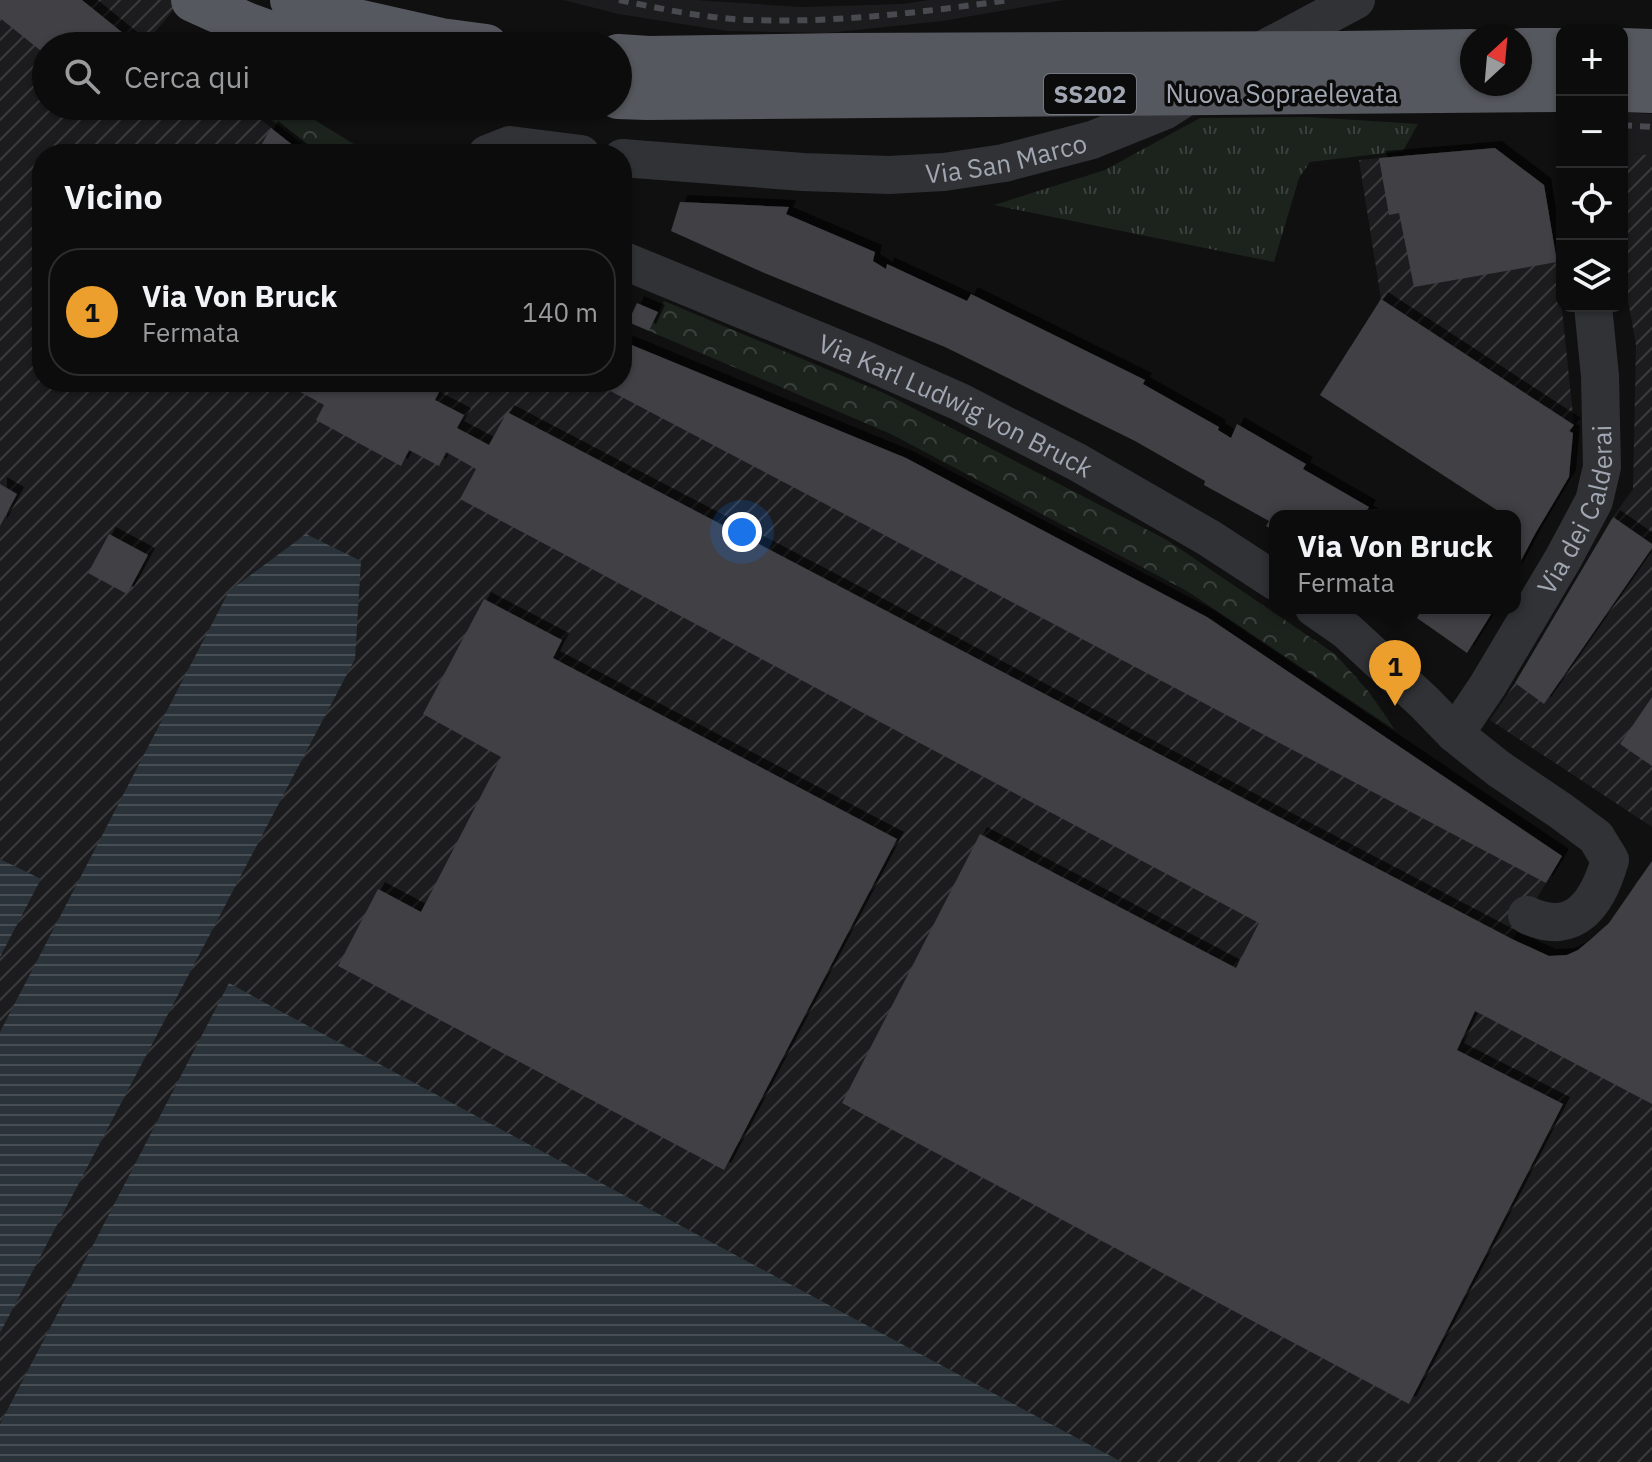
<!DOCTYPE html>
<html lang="it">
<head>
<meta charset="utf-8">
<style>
  :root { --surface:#0c0c0d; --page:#1a1a1b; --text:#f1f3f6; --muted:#9a9b9d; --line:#2c2c2e; --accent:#ec9f2c }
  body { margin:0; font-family:"IBM Plex Sans",sans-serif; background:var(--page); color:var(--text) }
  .controls { position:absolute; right:24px; top:24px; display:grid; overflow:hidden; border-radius:16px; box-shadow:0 2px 6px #0004 }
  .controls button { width:72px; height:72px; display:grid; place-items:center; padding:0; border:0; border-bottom:2px solid var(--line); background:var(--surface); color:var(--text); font:40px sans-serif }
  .compass { position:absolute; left:1460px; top:24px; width:72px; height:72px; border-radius:50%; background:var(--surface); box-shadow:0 2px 6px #0004; rotate:26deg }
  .you { position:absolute; left:742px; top:532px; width:28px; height:28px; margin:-20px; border:6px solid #fff; border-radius:50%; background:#1a73e8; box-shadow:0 0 0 12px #1a73e833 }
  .badge { display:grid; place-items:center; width:52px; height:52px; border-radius:50%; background:var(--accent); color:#111; font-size:26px; font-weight:700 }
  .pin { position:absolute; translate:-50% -66px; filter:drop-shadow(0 2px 4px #0008) }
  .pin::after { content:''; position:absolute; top:42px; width:28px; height:24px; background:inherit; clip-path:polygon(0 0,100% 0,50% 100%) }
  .popup { position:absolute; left:1269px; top:510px; width:252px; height:104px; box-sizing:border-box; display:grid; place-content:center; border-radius:16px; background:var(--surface); filter:drop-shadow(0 2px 6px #0005); font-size:26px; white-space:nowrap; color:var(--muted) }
  .popup b { font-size:30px; color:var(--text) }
  .popup::after { content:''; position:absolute; left:50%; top:100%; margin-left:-16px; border:16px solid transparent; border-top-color:var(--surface) }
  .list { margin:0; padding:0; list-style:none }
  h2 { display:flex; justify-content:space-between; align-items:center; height:104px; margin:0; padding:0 32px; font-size:34px }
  h2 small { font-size:26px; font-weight:400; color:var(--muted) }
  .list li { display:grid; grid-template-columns:52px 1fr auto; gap:24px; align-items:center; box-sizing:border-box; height:128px; margin:0 16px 16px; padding:0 16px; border:2px solid var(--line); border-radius:32px }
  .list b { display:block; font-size:30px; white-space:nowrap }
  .list p { margin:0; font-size:26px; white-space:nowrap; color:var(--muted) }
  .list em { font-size:26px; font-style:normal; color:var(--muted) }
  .icon { flex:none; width:44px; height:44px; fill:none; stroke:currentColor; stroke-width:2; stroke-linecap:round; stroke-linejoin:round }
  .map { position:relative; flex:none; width:1652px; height:1462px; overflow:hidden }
  .search { position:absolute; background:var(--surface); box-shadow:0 2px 6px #0004; left:32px; top:32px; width:600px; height:88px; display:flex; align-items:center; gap:20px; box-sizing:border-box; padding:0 28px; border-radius:44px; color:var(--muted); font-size:30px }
  .panel { position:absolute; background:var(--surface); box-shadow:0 2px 6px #0004; left:32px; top:144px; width:600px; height:248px; border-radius:32px }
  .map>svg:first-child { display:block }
  .built { fill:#1c1c1e }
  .industrial { fill:url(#industrial-furrows) }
  .forest { fill:url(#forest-crowns) }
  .park { fill:url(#park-tufts) }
  .water { fill:url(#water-rules) }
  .building { fill:#3f4044; filter:url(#shadow) }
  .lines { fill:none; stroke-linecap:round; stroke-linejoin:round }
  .minor { stroke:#313236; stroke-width:38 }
  .trunk { stroke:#55585e; stroke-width:44 }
  .rail { stroke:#484a4f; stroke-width:6; stroke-dasharray:10 8; stroke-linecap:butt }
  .trunk-bridge { stroke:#55585e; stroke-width:44 }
  .labels { text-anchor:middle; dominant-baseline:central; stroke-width:7; stroke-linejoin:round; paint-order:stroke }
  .shield { fill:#0b0b0c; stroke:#747880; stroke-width:2 }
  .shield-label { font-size:24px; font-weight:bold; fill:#a1a7b2 }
  .street-label { font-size:26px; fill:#a1a7b2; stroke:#0b0b0c }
</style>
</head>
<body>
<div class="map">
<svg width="1652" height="1462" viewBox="0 0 1652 1462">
  <defs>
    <pattern id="industrial-furrows" width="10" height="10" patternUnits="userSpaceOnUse" patternTransform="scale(2)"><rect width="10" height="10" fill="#1c1c1e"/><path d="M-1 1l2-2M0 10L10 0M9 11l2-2" fill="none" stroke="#3a3a3c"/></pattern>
    <pattern id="forest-crowns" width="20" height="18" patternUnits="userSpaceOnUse" patternTransform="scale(2)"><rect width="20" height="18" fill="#1c231d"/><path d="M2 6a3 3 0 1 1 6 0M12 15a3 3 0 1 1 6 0" fill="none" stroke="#3a403b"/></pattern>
    <pattern id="park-tufts" width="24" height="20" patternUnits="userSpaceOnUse" patternTransform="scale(2)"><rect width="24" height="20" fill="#1c231d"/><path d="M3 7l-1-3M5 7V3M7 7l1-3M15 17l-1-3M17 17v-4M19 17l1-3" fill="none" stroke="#3a403b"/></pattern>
    <pattern id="water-rules" width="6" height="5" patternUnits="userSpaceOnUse" patternTransform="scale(2)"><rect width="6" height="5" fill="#2a3339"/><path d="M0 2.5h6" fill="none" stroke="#464e53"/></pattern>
    <filter id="shadow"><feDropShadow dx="7" dy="-7" stdDeviation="0" flood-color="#0009"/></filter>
  </defs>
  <rect width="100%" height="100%" fill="#101011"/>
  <path class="built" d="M563,0H696L801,7L903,4L929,0H1064L943,21L827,33L727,31L618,14Z
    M1622,112L1652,114V155L1622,154Z"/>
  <path class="industrial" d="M0,0H182L154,33L170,46H46V106H244L304,154H42V382H622V341L906,458L1206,617L1562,856L1512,940L1549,956L1567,955L1578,950L1609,923L1652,861V1462H1122L229,984L0,1424V957L40,880L0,859Z
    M1495,148L1544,185L1557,262L1574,425L1570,431L1573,433L1515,516H1506L1320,395L1381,299L1359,160Z
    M1622,154L1652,155V544L1613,517L1633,489L1636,345L1622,267Z
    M1652,548V827L1490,720L1515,683L1544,703Z"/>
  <path class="forest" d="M254,106H292L370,154H315Z
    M664,301L886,394L1167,540L1335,654L1369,692L1395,730L1187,591L891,434L649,331Z"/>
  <path class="park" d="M1309,117L1418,124L1403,151L1310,162L1299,178L1274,262L994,205L1105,170L1200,118Z"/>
  <path class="water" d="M306,534L361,561L355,659L0,1333V1032L229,591Z
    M0,859L41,879L0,957Z
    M229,983L271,1006L1122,1462H0V1424Z"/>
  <path class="building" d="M0,0H82L139,46H46V55L0,18Z
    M271,128L304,154H256Z
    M1495,148L1544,185L1557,262L1414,287L1399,213L1389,215L1379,158Z
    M680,202L789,207L786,214L875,252L873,261L886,269L887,264L967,301L971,294L1145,380L1143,384L1219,427L1218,430L1231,438L1237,424L1306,464L1303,469L1369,507L1366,512L1372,516H1275V531L1266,526L1269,521L1204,485L1205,481L1135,441L945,347L762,272L671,231Z
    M1381,299L1574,425L1569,431L1573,433L1569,477L1535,534L1515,572V516H1506L1320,395Z
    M637,303L658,312L649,331L628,322Z
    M622,341L906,458L1207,617L1562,856L1546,883L597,384L598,382H622Z
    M298,382H444L435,400L464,415L457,428L489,445L507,412L1512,939L1549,956L1567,955L1578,950L1590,940L1609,923L1652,861V1104L1475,1011L1457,1050L1563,1104L1409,1404L842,1103L980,834L1236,968L1259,923L460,499L476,469L446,452L439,466L409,450L401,466L316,420L324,405L295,389Z
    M0,484L17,494L0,526Z
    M1613,517L1652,544V548L1544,704L1515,683Z
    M109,534L148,555L127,594L88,573Z
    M484,599L562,640L553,658L897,839L724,1170L338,966L378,889L421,912L501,757L423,714Z
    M1422,608H1495L1467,653L1417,618Z
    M1652,697V766L1620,744Z"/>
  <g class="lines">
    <g class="minor">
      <path d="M1253,55L1356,0"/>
      <path d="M487,154L510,145L581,154"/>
      <path id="s1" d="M622,158L803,172L889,175L944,172L1004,163L1092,140L1164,111L1197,90"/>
      <path id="s2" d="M622,260L858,357L960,402L1077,462L1209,538L1275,581"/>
      <path d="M1314,608L1347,631L1424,702L1455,734L1499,769L1561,811L1596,837L1610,860C1598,902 1575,938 1527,915"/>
      <path id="s3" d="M1455,734L1488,685L1563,559L1594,501L1602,467L1600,376L1593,306"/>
    </g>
    <path class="trunk" d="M193,0L246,24L306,46
      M292,0L348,19L441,40L486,46
      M1520,50H1562
      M1622,50L1652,51"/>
    <path class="rail" d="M619,0C662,9 709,19 753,20C839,23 924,12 1009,0
      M1622,76L1652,72
      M1622,94L1652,90
      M1622,125L1652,127"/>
    <path class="trunk-bridge" d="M618,56L649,58L842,55L1342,53L1472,51
      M1622,90L1652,91
      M618,97L647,98L1562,90"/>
  </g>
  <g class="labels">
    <rect class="shield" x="1044" y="74" width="92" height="40" rx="6"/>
    <g class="shield-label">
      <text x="1090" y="94">SS202</text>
    </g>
    <g class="street-label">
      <text x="1282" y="93">Nuova Sopraelevata</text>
      <text stroke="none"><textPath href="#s1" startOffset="386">Via San Marco</textPath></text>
      <text stroke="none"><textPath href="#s2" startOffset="364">Via Karl Ludwig von Bruck</textPath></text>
      <text stroke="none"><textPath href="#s3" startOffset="258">Via dei Calderai</textPath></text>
    </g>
  </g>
</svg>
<div class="controls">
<button>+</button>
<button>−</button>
<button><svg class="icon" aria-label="locate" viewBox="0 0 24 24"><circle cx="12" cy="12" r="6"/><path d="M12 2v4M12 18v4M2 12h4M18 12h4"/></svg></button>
<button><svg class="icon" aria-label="layers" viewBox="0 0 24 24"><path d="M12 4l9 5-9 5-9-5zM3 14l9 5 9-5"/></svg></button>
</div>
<svg class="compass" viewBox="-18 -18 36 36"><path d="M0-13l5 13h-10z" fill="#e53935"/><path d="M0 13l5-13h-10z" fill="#9a9b9d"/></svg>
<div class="you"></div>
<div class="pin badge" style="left:1395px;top:706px">1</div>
<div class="popup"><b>Via Von Bruck</b>Fermata</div>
<div class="search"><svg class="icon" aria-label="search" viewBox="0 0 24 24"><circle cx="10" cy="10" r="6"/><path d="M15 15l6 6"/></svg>Cerca qui</div>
<section class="panel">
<h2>Vicino<small></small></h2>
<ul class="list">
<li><span class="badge">1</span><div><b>Via Von Bruck</b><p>Fermata</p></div><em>140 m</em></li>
</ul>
</section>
</div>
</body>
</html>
